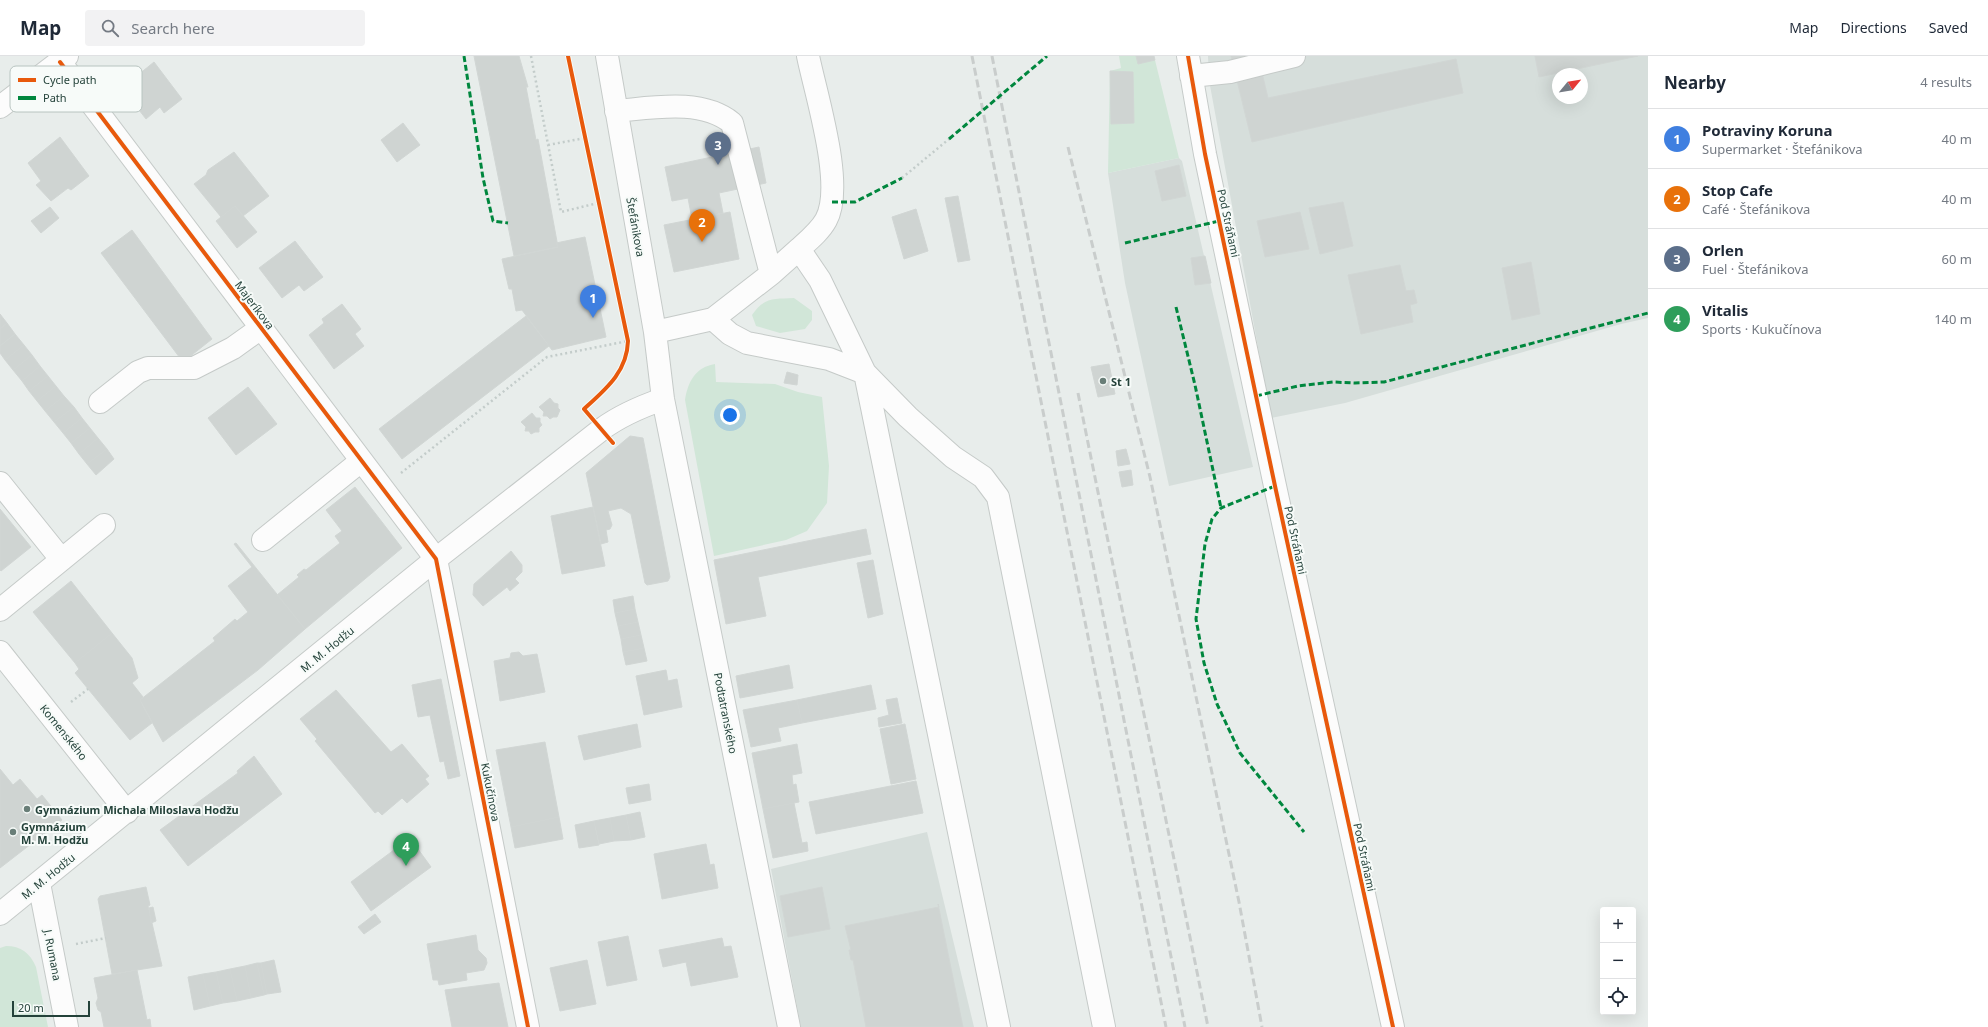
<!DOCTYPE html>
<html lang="en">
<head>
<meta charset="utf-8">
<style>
  :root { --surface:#fff; --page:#f2f2f3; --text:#1f2937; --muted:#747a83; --line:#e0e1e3; --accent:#111827 }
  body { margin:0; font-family:"Noto Sans",sans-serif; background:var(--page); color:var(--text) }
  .controls { position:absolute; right:12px; bottom:12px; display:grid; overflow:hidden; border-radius:4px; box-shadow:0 4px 16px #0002 }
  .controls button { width:36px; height:36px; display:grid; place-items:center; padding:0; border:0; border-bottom:1px solid var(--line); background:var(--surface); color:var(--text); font:20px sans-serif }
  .compass { position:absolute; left:1552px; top:12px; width:36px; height:36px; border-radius:50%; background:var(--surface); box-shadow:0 4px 16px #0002; rotate:60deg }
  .scale { position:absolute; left:12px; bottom:10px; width:78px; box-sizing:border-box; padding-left:4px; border:2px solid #24423a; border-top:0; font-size:11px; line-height:14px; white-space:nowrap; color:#24423a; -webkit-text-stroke:3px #f7fbf9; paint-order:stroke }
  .you { position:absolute; left:730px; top:359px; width:14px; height:14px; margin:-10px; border:3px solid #fff; border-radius:50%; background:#1a73e8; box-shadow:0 0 0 6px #1a73e833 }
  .badge { display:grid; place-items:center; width:26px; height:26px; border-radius:50%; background:var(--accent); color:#fff; font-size:13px; font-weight:700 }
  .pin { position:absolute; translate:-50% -33px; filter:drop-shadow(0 1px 2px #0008) }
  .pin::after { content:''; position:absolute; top:21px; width:14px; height:12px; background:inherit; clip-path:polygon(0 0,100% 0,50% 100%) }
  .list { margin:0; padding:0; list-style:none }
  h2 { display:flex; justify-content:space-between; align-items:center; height:52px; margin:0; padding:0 16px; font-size:17px }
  h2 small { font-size:13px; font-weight:400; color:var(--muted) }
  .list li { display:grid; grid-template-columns:26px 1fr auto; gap:12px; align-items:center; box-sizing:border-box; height:60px; padding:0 16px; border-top:1px solid var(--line) }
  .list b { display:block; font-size:15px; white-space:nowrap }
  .list p { margin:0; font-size:13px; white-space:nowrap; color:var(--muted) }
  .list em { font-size:13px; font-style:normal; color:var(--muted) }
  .icon { flex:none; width:22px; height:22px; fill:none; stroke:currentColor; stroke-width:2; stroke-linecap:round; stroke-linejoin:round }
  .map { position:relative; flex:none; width:1648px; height:971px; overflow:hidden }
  header { display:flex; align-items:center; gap:24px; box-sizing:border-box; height:56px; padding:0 20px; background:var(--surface); border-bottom:1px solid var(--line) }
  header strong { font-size:19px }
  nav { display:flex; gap:22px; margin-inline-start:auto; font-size:14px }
  .search { width:280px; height:36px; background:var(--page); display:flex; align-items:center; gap:10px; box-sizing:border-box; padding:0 14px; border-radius:4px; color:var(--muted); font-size:15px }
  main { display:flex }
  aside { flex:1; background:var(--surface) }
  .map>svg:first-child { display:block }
  .built { fill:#d6dedb; fill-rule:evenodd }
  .green { fill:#d1e6d8 }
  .building { fill:#cfd4d2; stroke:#d1d6d4 }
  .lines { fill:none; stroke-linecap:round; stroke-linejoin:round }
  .minor-casing { stroke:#c5cac8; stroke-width:24 }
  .path { stroke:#c3ccca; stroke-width:2.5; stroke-dasharray:2 3; stroke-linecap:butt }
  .minor { stroke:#fcfcfc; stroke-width:22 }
  .rail { stroke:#c9cdcc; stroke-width:3; stroke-dasharray:8 4; stroke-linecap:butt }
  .quiet { stroke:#00873e; stroke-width:3; stroke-dasharray:6 3; stroke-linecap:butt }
  .cycleway-casing { stroke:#f7fbf9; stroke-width:6 }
  .cycleway { stroke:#e8590c; stroke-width:4 }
  .poi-dot { fill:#697e78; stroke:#f7fbf9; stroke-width:1.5 }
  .labels { text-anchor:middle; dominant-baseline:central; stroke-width:4; stroke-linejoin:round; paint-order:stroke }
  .street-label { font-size:11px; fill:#24423a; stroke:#f7fbf9 }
  .poi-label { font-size:11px; font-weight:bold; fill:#24423a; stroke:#f7fbf9; text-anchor:start }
  .key { fill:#f7fbf9; stroke:#b8c4c0; stroke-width:1 }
  .key-label { font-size:11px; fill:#24423a }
</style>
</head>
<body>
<header>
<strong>Map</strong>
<div class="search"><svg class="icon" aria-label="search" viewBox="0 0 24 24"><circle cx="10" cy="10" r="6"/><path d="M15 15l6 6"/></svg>Search here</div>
<nav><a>Map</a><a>Directions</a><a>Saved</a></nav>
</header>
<main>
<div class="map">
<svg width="1648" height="971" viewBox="0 0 1648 971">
  <rect width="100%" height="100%" fill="#e8edeb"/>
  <path class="built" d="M1208,0H1648V262L1621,268L1345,347L1271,362L1209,24ZM1558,18H1582V42H1558Z
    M1179,102L1182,105L1253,411L1169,430L1125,227L1108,117Z
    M927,776L974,971H801L771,813Z"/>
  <path class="green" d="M1119,0H1154L1179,102L1108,117L1110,15L1121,12Z
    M794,242L812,255V264L805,273L780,277L756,270L752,259C764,241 774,243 794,242Z
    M715,308L716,326L775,328L798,336L822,341L829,410L827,447L807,475L786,484L714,500L685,344C688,325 696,311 715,308Z
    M6,890C21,890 30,897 36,911L48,971H0V892Z"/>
  <path class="building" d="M474,0H519L528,31H526L536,84L538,83L558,191L514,200Z
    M1136,0H1154L1155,4L1138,8Z
    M1231,0H1258L1268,42L1456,3L1463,37L1252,86Z
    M1535,0H1638L1539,21Z
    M154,6L182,43L164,57L160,51L146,63L122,32Z
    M1110,15L1133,16L1134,67L1111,68Z
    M403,67L420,89L397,106L381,84Z
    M60,81L89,120L71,134L68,132L51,145L36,129L41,125L28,107Z
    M759,91L766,127L719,137L723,157L692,163L688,142L672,145L665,111Z
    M234,96L269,140L243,160L235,150L221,161L194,128L206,119L208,114Z
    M1179,109L1186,140L1162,145L1155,115Z
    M958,140L970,204L958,206L945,142Z
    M1343,146L1353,190L1320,198L1309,152Z
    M235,150L257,176L237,192L216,165Z
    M50,151L59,162L41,177L31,165Z
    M916,153L928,195L904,203L892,161Z
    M730,156L739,203L674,216L664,169Z
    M1300,156L1309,193L1265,201L1257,165Z
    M132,174L212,283L183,306L101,197Z
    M585,181L606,281L552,294L522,254L516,255L512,233H509L502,203L558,191L556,187Z
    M295,185L323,221L304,235L299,229L282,242L259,212Z
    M1205,200L1211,227L1195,229L1191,202Z
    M1531,206L1540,258L1512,264L1502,212Z
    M1400,209L1406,235L1414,234L1417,247L1410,249L1413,266L1361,278L1348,219Z
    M342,248L361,273L355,278L364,290L334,313L309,279L324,267L322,263Z
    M0,258L7,267L0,273Z
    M526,260L549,290L402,403L379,373Z
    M7,267L15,278L0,290V273Z
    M15,278L24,289L5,304L0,297V290Z
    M24,289L32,299L13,314L5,304Z
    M32,299L40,310L22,325L13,314Z
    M1109,308L1115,338L1098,341L1091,311Z
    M40,310L48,320L29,335L22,325Z
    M787,316L798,319L797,329L784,327Z
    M48,320L56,330L37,345L29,335Z
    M56,330L64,340L45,355L37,345Z
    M248,331L277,368L236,399L208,362Z
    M64,340L74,351L54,366L45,355Z
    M550,342L554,347L558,348V352L560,354L557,361H553L550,363L547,360H543L544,356L539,351Z
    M74,351L82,362L63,377L54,366Z
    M532,357L536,362H540V366L542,369L539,372V376H535L531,378L529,375H525L526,371L521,366Z
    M82,362L90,372L71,387L63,377Z
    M90,372L98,382L79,398L71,387Z
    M630,380L643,382L670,521L668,525L647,529L645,527L631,458L621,452L608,455L612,469L610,473L606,474L608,486L601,488L586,417Z
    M98,382L107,393L87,408L79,398Z
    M107,393L114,403L96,419L87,408Z
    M1126,393L1130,408L1118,410L1116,395Z
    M1131,414L1133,429L1122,431L1119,416Z
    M355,431L402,492L305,573L277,539L299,521L297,519L304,513L306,514L340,487L335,480L342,475L326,454Z
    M593,451L605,510L562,518L551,460Z
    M0,453L31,491L1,515L0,514Z
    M866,473L871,498L758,521L766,560L726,568L714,504Z
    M236,487L305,573L258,614L163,686L140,644L215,585L213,582L235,563L237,565L248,556L228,530L252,511L234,488Z
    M511,495L522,509V516L515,523L519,527L510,535L507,531L483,550L473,539L474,528Z
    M873,504L883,558L868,562L857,507Z
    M71,525L112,577L75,607L33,556Z
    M633,540L635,553L615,557L613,544Z
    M635,553L638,566L618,570L615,557Z
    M638,566L641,579L621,583L618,570Z
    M112,577L132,602L138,622L132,627L143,641L140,644L152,667L130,684L75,617L79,613L75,607Z
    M641,579L644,592L623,596L621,583Z
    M644,592L647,605L626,609L623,596Z
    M519,596L523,600L537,598L545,636L500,645L494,605L510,602L511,597Z
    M789,609L793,632L740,642L736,620Z
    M666,614L668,625L677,623L682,651L644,659L636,620Z
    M441,623L460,720L448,723L444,705L440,706L430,659L418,661L412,629Z
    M871,629L876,653L802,667L797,644Z
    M336,634L391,696L402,688L429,720L425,723L429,728L407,747L402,742L382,759L378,755L375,757L315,685L317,683L300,663Z
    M897,642L902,667L879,671L878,662L889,659L886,644Z
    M797,644L802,667L778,672L781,685L751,691L743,654Z
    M637,668L641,691L584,704L578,680Z
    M905,668L916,723L891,728L880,673Z
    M545,686L559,761L511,771L496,694Z
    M797,688L802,717L792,719L793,729L796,728L799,746L763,753L752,697Z
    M254,700L282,738L188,810L160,774L238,717L237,715Z
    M0,713L13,729L20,723L37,743L42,739L62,764L0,812Z
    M916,725L923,757L816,778L809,746Z
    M649,728L651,744L629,748L626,732Z
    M794,747L802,787L807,786L808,795L773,802L763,753Z
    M640,756L645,781L631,784L626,759Z
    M626,759L631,784L614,785L610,762Z
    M559,761L563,783L515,792L511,771Z
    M610,762L614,785L599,788L594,765Z
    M594,765L599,789L579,792L575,769Z
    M410,782L431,811L371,855L351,826Z
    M706,788L710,809L714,808L718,832L662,843L654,798Z
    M146,831L150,849L148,850L162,910L112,918L98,843L100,840Z
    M822,831L830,873L788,881L780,840Z
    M938,848L963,971H866L853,904H851L849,894H851L845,870L939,851Z
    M153,851L156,865L151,867L149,852Z
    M375,858L381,866L364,878L358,871Z
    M476,879L478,894L486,902L487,907L484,914L466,917L467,924L439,929L438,924H433L427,888Z
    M628,880L637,924L607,930L598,886Z
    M722,882L724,891L731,890L738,921L691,930L686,906L663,911L659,894Z
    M274,904L281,936L267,938L261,907Z
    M587,904L596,948L560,955L550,912Z
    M257,907H261L267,938L264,939Z
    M257,907L264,939L251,942L245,910Z
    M245,910L251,942L237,945L230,913Z
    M230,913L237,945L223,947L216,916Z
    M137,914L147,964L150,963L151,971H104L101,956L98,954L96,947L98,942L94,922Z
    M216,916L223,947L210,950L203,918Z
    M203,918L210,950L194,954L188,921Z
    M499,927L508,971H452L445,934Z"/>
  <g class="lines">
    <defs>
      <path id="minor" d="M607,0L655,276L663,343L789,971
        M1188,0L1205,98L1275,430L1393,971
        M60,6L436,503L528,971
        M1191,20L1230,16L1294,0
        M0,51L67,0
        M616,55C652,52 701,42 732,67L771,218
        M799,193C809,184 820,175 826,164C845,130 816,39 808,0
        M713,263L730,278L747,287L829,303L865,317L908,361L953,401L983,421L998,441L1104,971
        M655,276L713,263L771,218L799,193L820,224L865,317L999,971
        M100,346L138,316L148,312H194L233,292L261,272
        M0,427L61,503
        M263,484L361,405
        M0,554L104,469
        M0,596L127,756
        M39,827L67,971
        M0,858L436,503L602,373C621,359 640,351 663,343"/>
    </defs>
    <use href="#minor" class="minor-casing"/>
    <path class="path" d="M531,0L561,156L598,147
      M548,89L585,82
      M902,122L949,83
      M401,417L547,301L628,285
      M71,646L88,633
      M76,888L106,882"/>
    <use href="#minor" class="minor"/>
    <path class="rail" d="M972,0L1166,971
      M992,0L1185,971
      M1068,91L1150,421L1239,846L1262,971
      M1078,337C1120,548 1166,759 1208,971"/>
    <path class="quiet" d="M464,0L483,122L493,165L508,167
      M949,83L1047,0
      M832,146H855L902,122
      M1125,187L1219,165
      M1176,251L1195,329L1221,452
      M1256,340L1298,330L1333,326L1355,327L1384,326L1648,257
      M1275,430L1221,452L1212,463L1205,488L1196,563L1204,607L1217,648L1240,697L1304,776"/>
    <defs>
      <path id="cycleway" d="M568,0L628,285C627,316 606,333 584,353L613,387
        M1188,0L1205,98L1275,430L1393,971
        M60,6L436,503L528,971"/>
    </defs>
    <use href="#cycleway" class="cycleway-casing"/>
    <use href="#cycleway" class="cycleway"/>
  </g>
  <g class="poi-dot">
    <circle cx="1103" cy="325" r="4"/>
    <circle cx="27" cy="753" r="4"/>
    <circle cx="13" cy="776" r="4"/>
  </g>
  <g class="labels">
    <g class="street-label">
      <text transform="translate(1229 167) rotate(78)">Pod Stráňami</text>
      <text transform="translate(636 171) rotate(80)">Štefánikova</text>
      <text transform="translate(255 249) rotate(53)">Majeríkova</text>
      <text transform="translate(1296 484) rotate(78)">Pod Stráňami</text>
      <text transform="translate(327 593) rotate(-39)">M. M. Hodžu</text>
      <text transform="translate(726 657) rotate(79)">Podtatranského</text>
      <text transform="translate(64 676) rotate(51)">Komenského</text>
      <text transform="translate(491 736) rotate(79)">Kukučínova</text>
      <text transform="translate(1365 801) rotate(78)">Pod Stráňami</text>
      <text transform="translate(48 820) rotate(-39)">M. M. Hodžu</text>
      <text transform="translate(53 899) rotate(79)">J. Rumana</text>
    </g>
    <g class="poi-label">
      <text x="1111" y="325">St 1</text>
      <text x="35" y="753">Gymnázium Michala Miloslava Hodžu</text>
      <text x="21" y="770">Gymnázium<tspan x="21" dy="13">M. M. Hodžu</tspan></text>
    </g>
  </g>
  <rect x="10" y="10" width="132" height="46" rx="6" class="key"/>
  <rect x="18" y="22" width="18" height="4" fill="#e8590c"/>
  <rect x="18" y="40" width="18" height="4" fill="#00873e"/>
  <g class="key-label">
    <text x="43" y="28">Cycle path</text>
    <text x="43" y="46">Path</text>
  </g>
</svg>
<div class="controls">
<button>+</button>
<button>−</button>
<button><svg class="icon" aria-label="locate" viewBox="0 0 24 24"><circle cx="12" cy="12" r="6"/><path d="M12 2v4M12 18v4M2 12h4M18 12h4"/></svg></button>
</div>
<svg class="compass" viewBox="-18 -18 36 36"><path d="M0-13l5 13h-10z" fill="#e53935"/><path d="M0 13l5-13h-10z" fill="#747a83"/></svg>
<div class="scale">20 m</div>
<div class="you"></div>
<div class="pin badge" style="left:593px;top:262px;background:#3f7fe0">1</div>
<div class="pin badge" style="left:702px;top:186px;background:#e8710a">2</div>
<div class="pin badge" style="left:718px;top:109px;background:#5c6f8a">3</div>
<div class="pin badge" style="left:406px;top:810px;background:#2e9e5b">4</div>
</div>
<aside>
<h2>Nearby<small>4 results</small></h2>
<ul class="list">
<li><span class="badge" style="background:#3f7fe0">1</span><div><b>Potraviny Koruna</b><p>Supermarket · Štefánikova</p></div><em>40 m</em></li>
<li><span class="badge" style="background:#e8710a">2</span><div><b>Stop Cafe</b><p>Café · Štefánikova</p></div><em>40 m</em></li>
<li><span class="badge" style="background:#5c6f8a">3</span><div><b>Orlen</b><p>Fuel · Štefánikova</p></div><em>60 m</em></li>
<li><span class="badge" style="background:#2e9e5b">4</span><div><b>Vitalis</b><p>Sports · Kukučínova</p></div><em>140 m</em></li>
</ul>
</aside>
</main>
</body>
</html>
